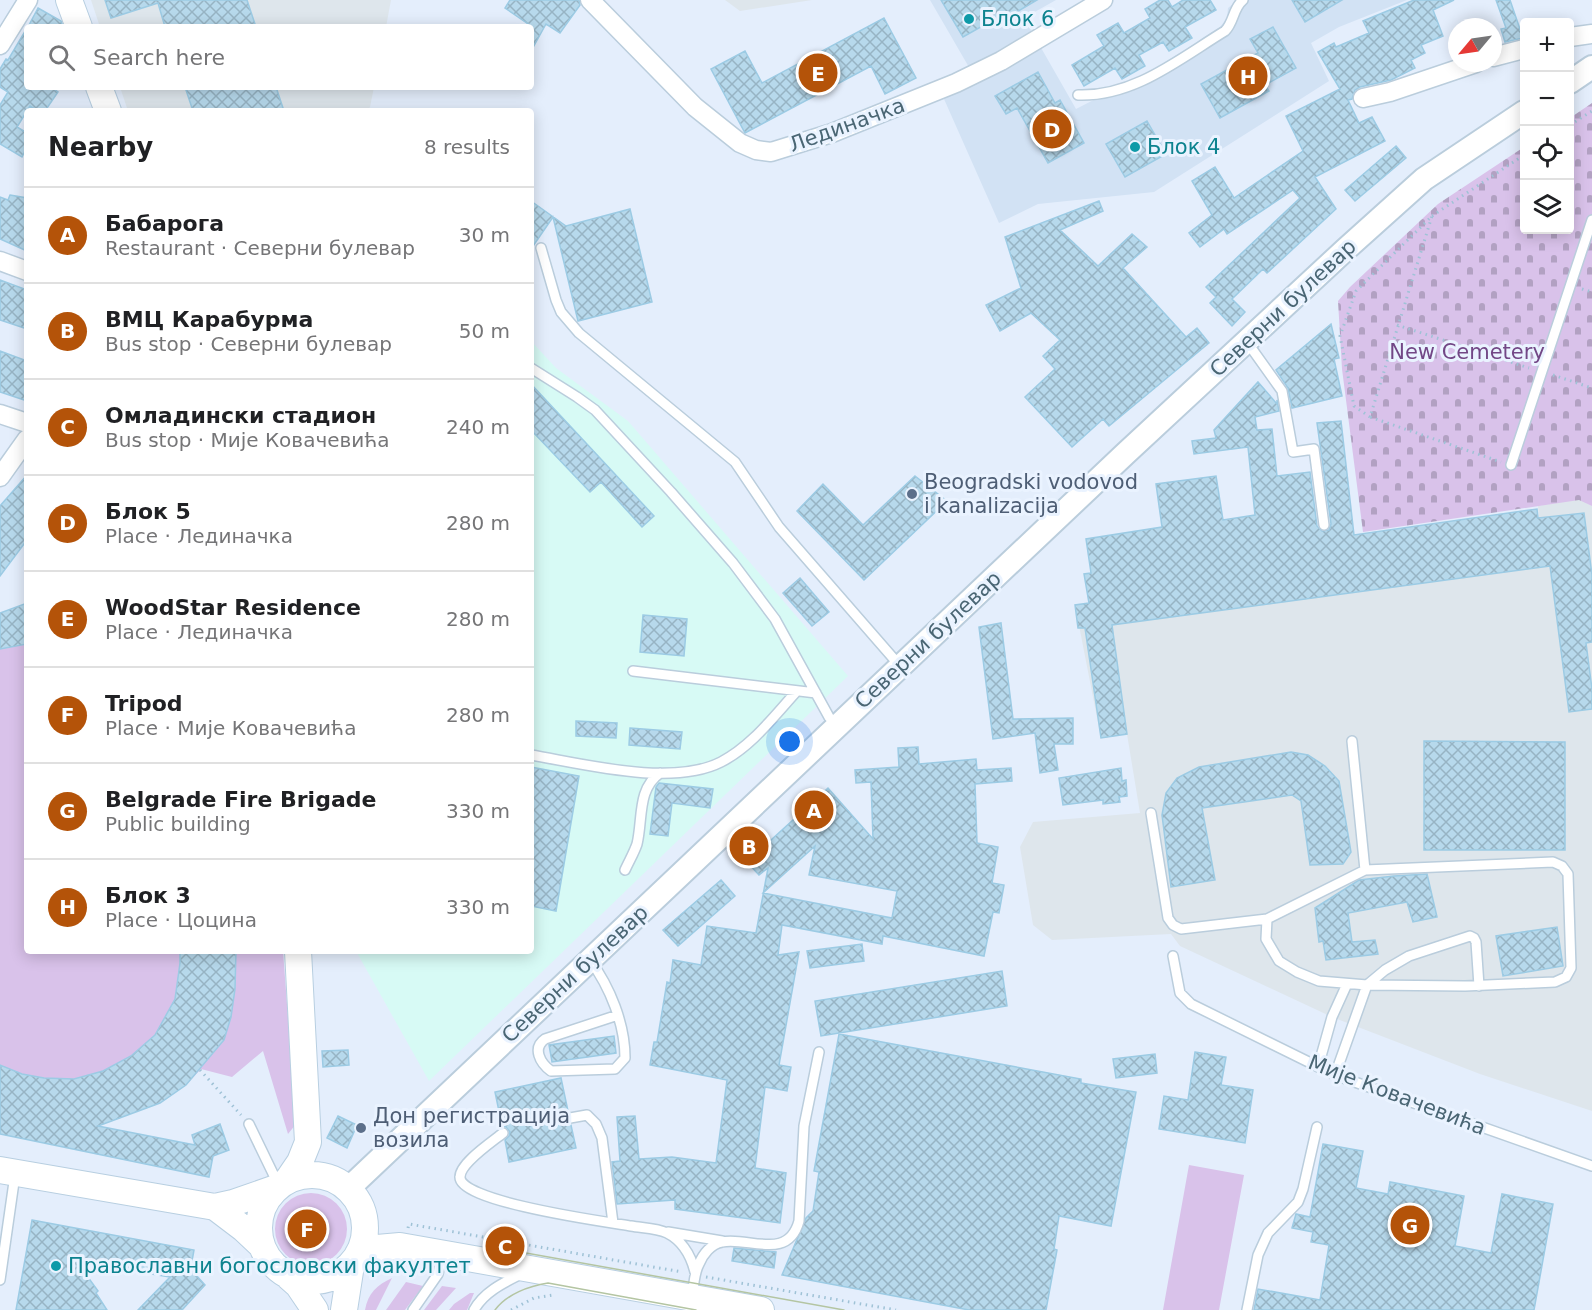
<!DOCTYPE html>
<html lang="en">
<head>
<meta charset="utf-8">
<style>
  :root { --surface:#fff; --page:#f2f2f2; --text:#202124; --muted:#757577; --line:#e0e0e0; --accent:#b45309 }
  body { margin:0; font-family:"DejaVu Sans",sans-serif; background:var(--page); color:var(--text) }
  .controls { position:absolute; right:18px; top:18px; display:grid; overflow:hidden; border-radius:6px; box-shadow:0 3px 15px #0003 }
  .controls button { width:54px; height:54px; display:grid; place-items:center; padding:0; border:0; border-bottom:2px solid var(--line); background:var(--surface); color:var(--text); font:30px sans-serif }
  .compass { position:absolute; left:1448px; top:18px; width:54px; height:54px; border-radius:50%; background:var(--surface); box-shadow:0 3px 15px #0003; rotate:241deg }
  .you { position:absolute; left:790px; top:742px; width:21px; height:21px; margin:-15px; border:4px solid #fff; border-radius:50%; background:#1a73e8; box-shadow:0 0 0 9px #1a73e833 }
  .badge { display:grid; place-items:center; width:39px; height:39px; border-radius:50%; background:var(--accent); color:#fff; font-size:20px; font-weight:700 }
  .pin { position:absolute; translate:-50% -50%; border:3px solid #fff; box-shadow:0 2px 6px #0006 }
  .list { margin:0; padding:0; list-style:none }
  h2 { display:flex; justify-content:space-between; align-items:center; height:78px; margin:0; padding:0 24px; font-size:26px }
  h2 small { font-size:20px; font-weight:400; color:var(--muted) }
  .list li { display:grid; grid-template-columns:39px 1fr auto; gap:18px; align-items:center; box-sizing:border-box; height:96px; padding:0 24px; border-top:2px solid var(--line) }
  .list b { display:block; font-size:22px; white-space:nowrap }
  .list p { margin:0; font-size:20px; white-space:nowrap; color:var(--muted) }
  .list em { font-size:20px; font-style:normal; color:var(--muted) }
  .icon { flex:none; width:33px; height:33px; fill:none; stroke:currentColor; stroke-width:2; stroke-linecap:round; stroke-linejoin:round }
  .map { position:relative; flex:none; width:1592px; height:1310px; overflow:hidden }
  .search { position:absolute; background:var(--surface); box-shadow:0 3px 15px #0003; left:24px; top:24px; width:510px; height:66px; display:flex; align-items:center; gap:15px; box-sizing:border-box; padding:0 21px; border-radius:6px; color:var(--muted); font-size:22px }
  .panel { position:absolute; background:var(--surface); box-shadow:0 3px 15px #0003; left:24px; top:108px; width:510px; height:846px; border-radius:6px }
  .map>svg:first-child { display:block }
  .residential { fill:#d2e2f4 }
  .industrial { fill:#dee6ec }
  .medical { fill:#d7faf5 }
  .grass { fill:#d9c2ea }
  .cemetery { fill:url(#cemetery-stones) }
  .building { fill:url(#building-cross-hatch); stroke:#9ccbe4; stroke-width:1.5; fill-rule:evenodd }
  .lines { fill:none; stroke-linecap:round; stroke-linejoin:round }
  .service-casing { stroke:#bacddc; stroke-width:12 }
  .minor-casing { stroke:#bacddc; stroke-width:21 }
  .tertiary-casing { stroke:#bacddc; stroke-width:26 }
  .secondary-casing { stroke:#b8cfe1; stroke-width:28 }
  .path { stroke:#9fc2d6; stroke-width:3; stroke-dasharray:1.5 4.5; stroke-linecap:butt }
  .service { stroke:#fff; stroke-width:9 }
  .minor { stroke:#fff; stroke-width:18 }
  .tertiary { stroke:#fff; stroke-width:22 }
  .secondary { stroke:#fff; stroke-width:26 }
  .tram { stroke:#b4c5a2; stroke-width:1.5 }
  .culture-dot { fill:#0f9aa8; stroke:#eaf3ff; stroke-width:2 }
  .service-dot { fill:#5c6f8a; stroke:#eaf3ff; stroke-width:2 }
  .labels { text-anchor:middle; dominant-baseline:central; stroke-width:6; stroke-linejoin:round; paint-order:stroke }
  .culture-label { font-size:21px; fill:#0d838f; stroke:#eaf3ff; text-anchor:start }
  .street-label { font-size:21px; fill:#4a6674; stroke:#eaf3ff }
  .park-label { font-size:21px; fill:#724786; stroke:#eaf3ff }
  .service-label { font-size:21px; fill:#4e5e75; stroke:#eaf3ff; text-anchor:start }
</style>
</head>
<body>
<div class="map">
<svg width="1592" height="1310" viewBox="0 0 1592 1310">
  <defs>
    <pattern id="cemetery-stones" width="16" height="16" patternUnits="userSpaceOnUse" patternTransform="scale(1.5)"><rect width="16" height="16" fill="#d9c2ea"/><path d="M2 7V4a2 2 0 0 1 4 0v3zM10 15v-3a2 2 0 0 1 4 0v3z" fill="#b2a1c2"/></pattern>
    <pattern id="building-cross-hatch" width="8" height="8" patternUnits="userSpaceOnUse" patternTransform="scale(1.5)"><rect width="8" height="8" fill="#b7d9ec"/><path d="M0 0l8 8M0 8l8-8" fill="none" stroke="#97b4c4"/></pattern>
  </defs>
  <rect width="100%" height="100%" fill="#e4eefc"/>
  <path class="residential" d="M930,0H1056L1024,18L1076,109L1158,67L1220,27L1227,18L1228,8L1238,0H1407L1339,27L1311,43L1329,81L1154,192L1038,204L999,223L944,99L977,81Z"/>
  <path class="industrial" d="M91,0H391L386,27H100Z
    M725,0H812L740,11Z
    M120,87H374L370,107L367,111H128Z
    M1579,499L1592,506V1111L1480,1074L1332,1017L1180,946L1171,934L1052,940L1033,925L1020,847L1033,822L1140,813L1127,734L1101,738L1075,605L1540,534L1538,506Z"/>
  <path class="medical" d="M531,341L556,368L628,421L848,676L429,1081L356,951H531Z"/>
  <path class="grass" d="M27,604V951H283L296,1124L288,1134L263,1051L232,1077L201,1069L186,1085L160,1103L136,1112L0,1087V613Z
    M1189,1165L1244,1175L1219,1310H1163Z
    M275 1229a36 36 0 1 1 72 0a36 36 0 1 1-72 0Z
    M392,1278L376,1310H365C368,1293 377,1285 392,1278Z
    M406,1282L423,1286L405,1310H386Z
    M442,1286L456,1288L436,1310H424Z
    M470,1293H474L467,1310H449L454,1304Z"/>
  <path class="cemetery" d="M1592,103V506L1579,500L1363,532L1342,369L1338,301L1350,287L1438,204L1524,147V230H1570V118Z"/>
  <path class="building" d="M105,0H247L256,27H165L158,3L111,18Z
    M510,0H579L580,5L560,33L546,24L531,51V26L505,8Z
    M941,0H1037L996,24L993,20L963,37Z
    M1160,0H1168L1172,7L1183,0H1210L1216,10L1185,27L1192,38L1169,51L1163,42L1139,55L1145,66L1122,79L1115,68L1084,86L1072,65L1104,46L1097,35L1118,23L1124,33L1150,18L1145,9Z
    M1292,0H1342L1305,22Z
    M1414,0H1454L1433,10L1443,36L1421,45L1425,53L1411,60L1415,68L1391,80L1360,87L1355,90L1352,99L1348,100L1359,123L1372,117L1385,141L1315,177L1336,209L1267,273L1263,269L1232,299L1245,312L1232,326L1210,303L1216,297L1206,287L1300,198L1293,190L1227,234L1224,229L1200,247L1189,233L1212,215L1192,181L1215,167L1234,198L1303,151L1286,116L1340,89L1318,52L1334,43L1336,47L1369,33L1363,21Z
    M1496,0H1510L1523,38L1505,42L1501,29L1506,28Z
    M38,8L61,21L63,27H28Z
    M884,18L916,78L885,94L871,66L745,133L711,69L745,51L762,83Z
    M1273,27L1296,68L1265,85L1269,91L1220,118L1201,84L1258,53L1250,39Z
    M27,28V87H51L58,92L45,111H38L30,106L17,127L27,133V147L22,157L0,144V105L8,92L0,87V69L6,59L8,60Z
    M1038,72L1055,103L1060,100L1084,143L1048,163L1017,108L1006,114L995,96Z
    M185,87H276L284,111H193Z
    M1147,121L1166,154L1125,177L1106,144Z
    M1396,146L1406,158L1355,201L1345,190Z
    M10,195L27,198V251L0,239V197L8,200Z
    M531,201L566,226L630,209L652,302L578,321L553,217L531,249Z
    M1099,201L1103,211L1060,230L1098,266L1132,234L1147,247L1123,268L1186,337L1197,328L1209,343L1109,426L1103,419L1072,447L1025,397L1055,369L1043,356L1060,340L1031,313L1000,331L986,305L1021,288L1005,237Z
    M0,280L27,290V329L0,320Z
    M1331,324L1339,358L1334,359L1342,396L1292,408L1288,388L1276,370Z
    M0,351L27,361V401L0,392Z
    M1258,382L1277,404V400L1279,411L1255,417L1257,430L1272,429L1277,476L1310,472L1317,526L1322,531L1329,530L1331,524L1317,423L1341,421L1354,535L1537,509L1538,518L1584,513L1592,575V642L1586,643L1592,689V709L1569,712L1550,566L1112,625L1127,734L1101,738L1085,628H1078L1075,605L1089,603L1084,574L1091,573L1086,539L1162,527L1156,484L1216,476L1223,520L1255,515L1248,447L1194,454L1192,441L1216,438L1214,430Z
    M531,384L654,516L642,527L601,482L590,492L531,430Z
    M27,475V540L0,576V506Z
    M915,476L947,501L864,580L797,511L823,484L863,525Z
    M800,578L829,612L812,626L783,593Z
    M27,603V644L0,649V613Z
    M643,615L687,619L684,656L640,652Z
    M1001,623L1013,719L1073,718V744H1054L1058,770L1040,773L1035,733L993,739L979,627Z
    M576,721L617,723L616,738L576,736Z
    M630,728L682,732L680,749L629,745Z
    M1424,741L1565,742V850H1424Z
    M918,747L919,764L976,759L977,770L1011,768L1012,781L975,784L977,843L998,847L992,883L1004,885L999,913L993,912L984,956L883,936L882,944L782,925L778,955L799,952L779,1065L791,1067L787,1091L765,1087L755,1168L786,1173L780,1223L675,1209V1200L617,1204L612,1162L620,1161L617,1117L635,1116L639,1159L672,1157L716,1163L727,1080L650,1065L654,1042H657L667,982L670,983L673,960L701,965L707,926L756,933L768,868L759,875L747,862L828,788L873,839L871,782L856,783L855,770L899,767L898,748ZM815,846L809,875L897,891L892,918L763,893Z
    M1291,752L1308,755L1325,766L1339,781L1351,852L1343,864L1310,865L1301,801L1292,795L1202,808L1215,880L1171,887L1162,815L1166,793L1177,778L1199,767Z
    M531,767L579,776L556,911L531,906Z
    M1121,768L1122,781L1126,780L1127,796L1119,797L1120,802L1103,804V800L1063,805L1059,778Z
    M659,783L713,789L710,808L672,803L668,836L650,834L656,787Z
    M1427,874L1437,917L1413,922L1407,902L1348,913L1352,942L1375,940L1378,954L1326,960L1323,941L1319,942L1315,908L1359,880L1394,876Z
    M721,880L735,896L678,946L663,930Z
    M1557,927L1563,966L1503,976L1496,936Z
    M862,944L864,961L810,968L807,951Z
    M180,951H236L235,989L231,1017L224,1040L186,1085L160,1103L98,1126L195,1145L192,1135L220,1124L229,1150L213,1156L209,1177L0,1134V1065L22,1074L44,1078L74,1079L103,1071L131,1056L155,1035L175,999L180,963Z
    M1002,971L1007,1006L821,1036L815,1001Z
    M839,1034L1081,1079V1083L1136,1092L1111,1226L1059,1216L1054,1249L1057,1250L1046,1310H969L782,1275L806,1218L813,1211L819,1172L814,1171Z
    M614,1036L616,1053L552,1062L549,1045Z
    M348,1050L349,1065L323,1067L322,1051Z
    M1195,1052L1226,1057L1221,1085L1253,1090L1245,1143L1159,1129L1164,1096L1188,1100Z
    M1155,1054L1157,1073L1116,1078L1113,1059Z
    M561,1078L568,1111L564,1115V1120L567,1124L571,1125L576,1148L509,1162L505,1140L509,1136L510,1132L506,1127L502,1126L495,1092Z
    M338,1116L357,1125L347,1148L327,1138Z
    M1323,1144L1363,1151L1356,1188L1388,1194L1390,1182L1464,1196L1455,1246L1491,1253L1502,1194L1553,1204L1534,1310H1254L1258,1289L1320,1300L1329,1245L1311,1242L1313,1232L1292,1228L1296,1214L1310,1217Z
    M32,1220L194,1250L192,1261L201,1266L196,1275L205,1285L182,1310H138L170,1277L77,1262L98,1291L96,1293L107,1310H16Z
    M734,1248L776,1252L774,1268L732,1261Z"/>
  <g class="lines">
    <defs>
      <path id="service" d="M1078,95C1134,97 1179,59 1225,31C1234,22 1233,8 1243,0
        M541,248L556,300L561,312L579,333L735,462L779,527L900,666
        M1247,342L1282,391L1293,452L1314,449L1324,525
        M531,368L577,397L595,410L671,492L733,563L775,619L829,717L837,726
        M1511,465L1592,220
        M633,671L816,693
        M1352,741L1365,870
        M531,755C584,764 672,787 721,762C752,746 774,716 797,691
        M1151,813L1168,918L1173,925L1181,929L1267,919L1365,870L1553,862L1562,866L1568,874L1571,968L1566,977L1555,982L1465,986L1367,985L1319,981L1297,972L1279,961L1266,939L1267,919
        M625,870C629,861 634,853 637,844C643,819 637,789 660,773
        M1173,956L1180,993L1191,1004L1335,1075L1592,1166
        M590,960C610,987 625,1024 625,1058L615,1069L551,1071C540,1063 532,1048 545,1039L618,1015
        M1318,1067L1332,1017L1347,984
        M1335,1075L1367,985L1385,970L1409,956L1470,936L1474,938L1476,942L1479,986
        M570,1118L587,1115L596,1124L602,1138L613,1223
        M249,1124L279,1186
        M503,1133C492,1142 460,1163 460,1177C459,1202 607,1222 631,1226C642,1228 657,1228 667,1233C683,1241 691,1256 695,1272
        M668,1232L722,1241
        M0,1280L15,1175
        M692,1296C694,1285 694,1273 699,1264C703,1254 711,1244 722,1242C747,1236 788,1262 799,1221L804,1126L819,1052
        M413,1310L438,1274L442,1256
        M474,1310C484,1292 503,1283 521,1274
        M1247,1310L1258,1255L1268,1233L1298,1202L1303,1189L1317,1127"/>
      <path id="minor" d="M590,0L695,107L740,143L756,150L771,152L832,133L956,83L1001,61L1103,0
        M1570,37L1592,34
        M0,45L28,0
        M1493,57L1524,49
        M1363,98L1390,92L1476,63
        M0,261L27,271
        M0,414L27,423
        M0,477L27,439"/>
      <path id="tertiary" d="M1570,82L1592,67
        M348,1189L1125,454L1346,249L1424,179L1524,112"/>
      <path id="secondary" d="M69,0L79,27
        M99,87L108,111
        M0,1170L215,1207L233,1203L276,1188
        M259 1228a53 53 0 1 1 106 0a53 53 0 1 1-106 0Z
        M287,1181L300,1162L308,1142L298,951
        M215,1207L244,1229L261,1245
        M358,1254L377,1248L400,1246L761,1310
        M289,1277L298,1285L315,1310
        M344,1310L351,1265"/>
    </defs>
    <use href="#service" class="service-casing"/>
    <use href="#minor" class="minor-casing"/>
    <use href="#tertiary" class="tertiary-casing"/>
    <use href="#secondary" class="secondary-casing"/>
    <path class="path" d="M1570,125L1592,111
      M1432,216L1524,155
      M1582,289L1592,292
      M1397,325L1529,368
      M1553,375L1592,388
      M1370,417L1354,406L1340,336L1356,291L1432,216L1370,417L1501,462
      M200,1070L241,1115
      M408,1228L409,1224L682,1272
      M706,1277L896,1310
      M511,1310L534,1298L553,1295"/>
    <use href="#service" class="service"/>
    <use href="#minor" class="minor"/>
    <use href="#tertiary" class="tertiary"/>
    <use href="#secondary" class="secondary"/>
    <path class="tram" d="M504,1249L844,1310
      M495,1310C507,1294 529,1286 548,1283L696,1310"/>
  </g>
  <g class="culture-dot">
    <circle cx="969" cy="19" r="6"/>
    <circle cx="1135" cy="147" r="6"/>
    <circle cx="56" cy="1266" r="6"/>
  </g>
  <g class="service-dot">
    <circle cx="912" cy="494" r="6"/>
    <circle cx="361" cy="1128" r="6"/>
  </g>
  <g class="labels">
    <g class="culture-label">
      <text x="981" y="19">Блок 6</text>
      <text x="1147" y="147">Блок 4</text>
      <text x="68" y="1266">Православни богословски факултет</text>
    </g>
    <g class="street-label">
      <text transform="translate(847 125) rotate(-20)">Лединачка</text>
      <text transform="translate(1283 308) rotate(-43)">Северни булевар</text>
      <text transform="translate(928 640) rotate(-43)">Северни булевар</text>
      <text transform="translate(575 974) rotate(-43)">Северни булевар</text>
      <text transform="translate(1397 1095) rotate(21)">Мије Ковачевића</text>
    </g>
    <g class="park-label">
      <text x="1467" y="352">New Cemetery</text>
    </g>
    <g class="service-label">
      <text x="924" y="482">Beogradski vodovod<tspan x="924" dy="24">i kanalizacija</tspan></text>
      <text x="373" y="1116">Дон регистрација<tspan x="373" dy="24">возила</tspan></text>
    </g>
  </g>
</svg>
<div class="controls">
<button>+</button>
<button>−</button>
<button><svg class="icon" aria-label="locate" viewBox="0 0 24 24"><circle cx="12" cy="12" r="6"/><path d="M12 2v4M12 18v4M2 12h4M18 12h4"/></svg></button>
<button><svg class="icon" aria-label="layers" viewBox="0 0 24 24"><path d="M12 4l9 5-9 5-9-5zM3 14l9 5 9-5"/></svg></button>
</div>
<svg class="compass" viewBox="-18 -18 36 36"><path d="M0-13l5 13h-10z" fill="#e53935"/><path d="M0 13l5-13h-10z" fill="#757577"/></svg>
<div class="you"></div>
<div class="pin badge" style="left:814px;top:810px">A</div>
<div class="pin badge" style="left:749px;top:846px">B</div>
<div class="pin badge" style="left:505px;top:1246px">C</div>
<div class="pin badge" style="left:1052px;top:129px">D</div>
<div class="pin badge" style="left:818px;top:73px">E</div>
<div class="pin badge" style="left:307px;top:1229px">F</div>
<div class="pin badge" style="left:1410px;top:1225px">G</div>
<div class="pin badge" style="left:1248px;top:76px">H</div>
<div class="search"><svg class="icon" aria-label="search" viewBox="0 0 24 24"><circle cx="10" cy="10" r="6"/><path d="M15 15l6 6"/></svg>Search here</div>
<section class="panel">
<h2>Nearby<small>8 results</small></h2>
<ul class="list">
<li><span class="badge">A</span><div><b>Бабарога</b><p>Restaurant · Северни булевар</p></div><em>30 m</em></li>
<li><span class="badge">B</span><div><b>ВМЦ Карабурма</b><p>Bus stop · Северни булевар</p></div><em>50 m</em></li>
<li><span class="badge">C</span><div><b>Омладински стадион</b><p>Bus stop · Мије Ковачевића</p></div><em>240 m</em></li>
<li><span class="badge">D</span><div><b>Блок 5</b><p>Place · Лединачка</p></div><em>280 m</em></li>
<li><span class="badge">E</span><div><b>WoodStar Residence</b><p>Place · Лединачка</p></div><em>280 m</em></li>
<li><span class="badge">F</span><div><b>Tripod</b><p>Place · Мије Ковачевића</p></div><em>280 m</em></li>
<li><span class="badge">G</span><div><b>Belgrade Fire Brigade</b><p>Public building</p></div><em>330 m</em></li>
<li><span class="badge">H</span><div><b>Блок 3</b><p>Place · Цоцина</p></div><em>330 m</em></li>
</ul>
</section>
</div>
</body>
</html>
